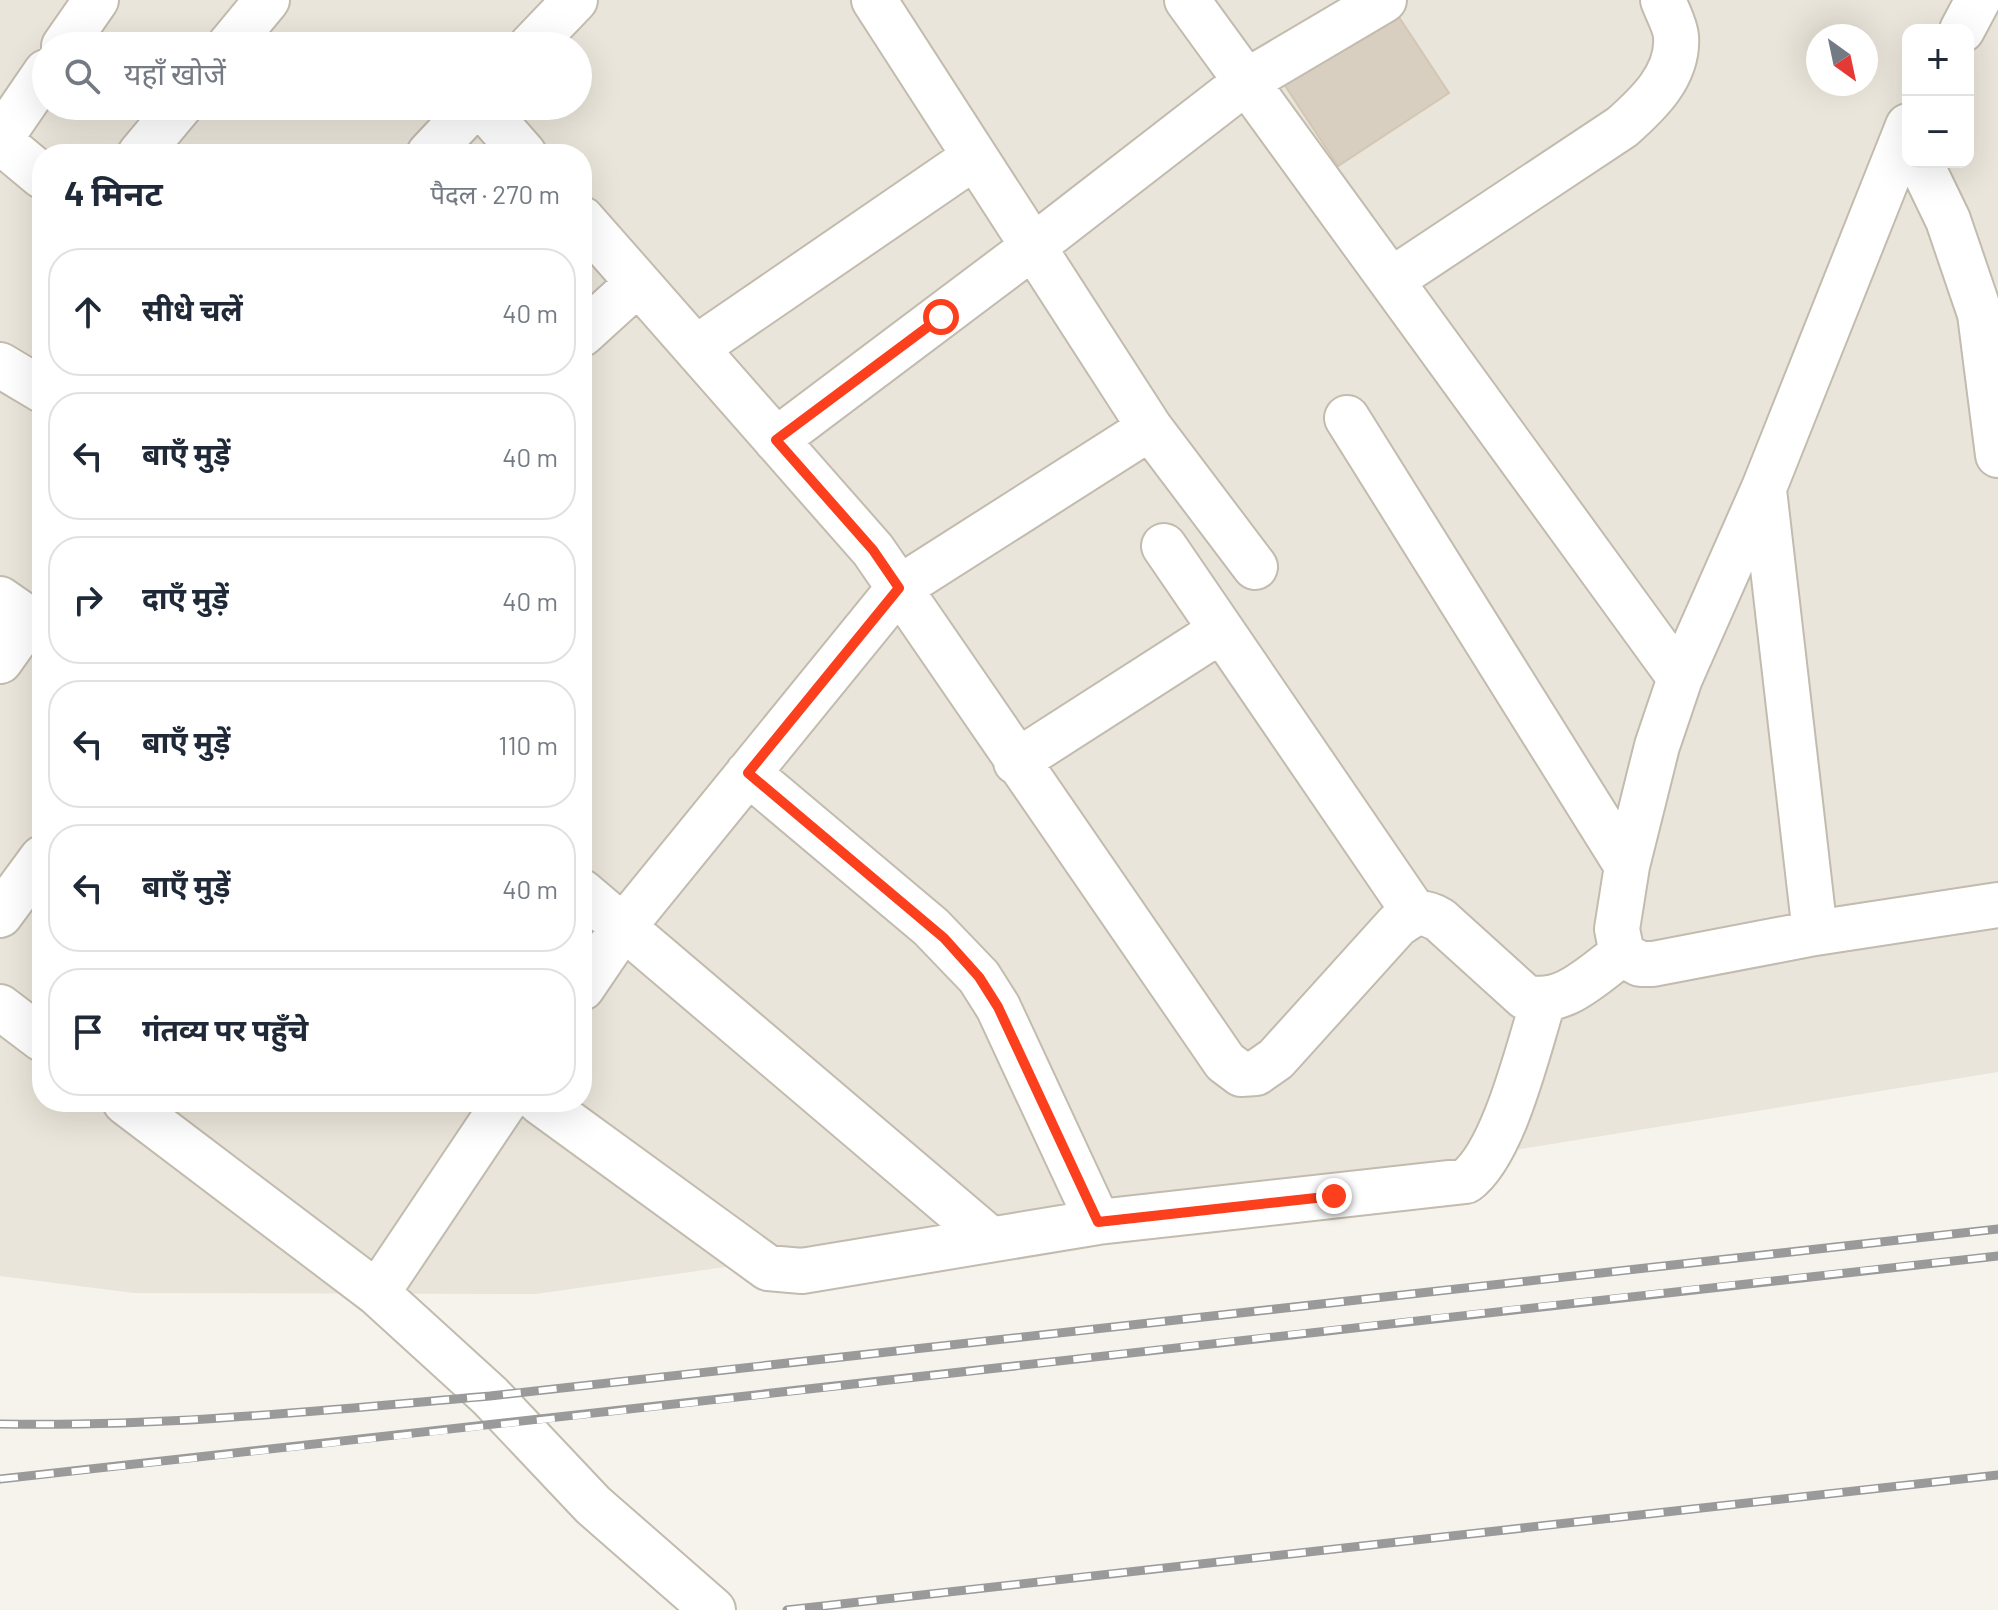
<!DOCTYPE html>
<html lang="hi">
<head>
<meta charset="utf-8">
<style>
  :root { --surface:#fff; --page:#f6f6f7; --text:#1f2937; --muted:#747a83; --line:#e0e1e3 }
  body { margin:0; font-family:Barlow,"Noto Sans Devanagari",sans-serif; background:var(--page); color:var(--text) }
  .controls { position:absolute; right:24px; top:24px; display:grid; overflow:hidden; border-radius:16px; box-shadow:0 8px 32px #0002 }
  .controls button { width:72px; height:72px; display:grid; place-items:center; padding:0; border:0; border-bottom:2px solid var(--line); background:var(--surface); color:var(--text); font:40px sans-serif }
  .compass { position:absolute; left:1806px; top:24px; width:72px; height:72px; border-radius:50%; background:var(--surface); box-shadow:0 8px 32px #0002; rotate:147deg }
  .stop { position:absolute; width:24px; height:24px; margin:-18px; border:6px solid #fc3f1d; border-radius:50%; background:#fff }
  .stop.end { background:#fc3f1d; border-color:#fff; box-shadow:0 2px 8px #0008 }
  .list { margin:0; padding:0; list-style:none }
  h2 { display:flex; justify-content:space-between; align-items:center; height:104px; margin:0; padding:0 32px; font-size:34px }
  h2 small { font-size:26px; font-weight:400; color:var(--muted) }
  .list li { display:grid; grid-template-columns:52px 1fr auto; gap:24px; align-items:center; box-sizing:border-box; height:128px; margin:0 16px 16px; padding:0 16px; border:2px solid var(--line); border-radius:32px }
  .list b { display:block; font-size:30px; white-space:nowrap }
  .list em { font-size:26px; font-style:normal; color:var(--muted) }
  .icon { flex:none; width:44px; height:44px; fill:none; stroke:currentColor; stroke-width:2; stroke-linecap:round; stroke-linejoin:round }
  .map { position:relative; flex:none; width:1998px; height:1610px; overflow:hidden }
  .search { position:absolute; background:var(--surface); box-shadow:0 8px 32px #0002; left:32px; top:32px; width:560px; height:88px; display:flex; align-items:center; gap:20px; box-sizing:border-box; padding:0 28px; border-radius:44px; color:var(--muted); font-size:30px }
  .panel { position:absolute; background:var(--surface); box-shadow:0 8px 32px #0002; left:32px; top:144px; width:560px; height:968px; border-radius:32px }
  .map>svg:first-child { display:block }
  .residential { fill:#eae5da; fill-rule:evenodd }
  .building { fill:#d8cfc1; stroke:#d3c7b4; stroke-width:2 }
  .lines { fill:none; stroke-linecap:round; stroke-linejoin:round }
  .minor-casing { stroke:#c2bbae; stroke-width:48 }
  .minor { stroke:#fff; stroke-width:44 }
  .rail-casing { stroke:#9a9a9a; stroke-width:9 }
  .rail { stroke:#fff; stroke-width:6; stroke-dasharray:18; stroke-linecap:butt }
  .route { stroke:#fc3f1d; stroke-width:10 }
</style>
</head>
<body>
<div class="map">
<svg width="1998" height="1610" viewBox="0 0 1998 1610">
  <rect width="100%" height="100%" fill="#f6f3ec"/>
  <path class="residential" d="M0,0H1998V1072L1279,1188L536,1294L134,1293L0,1276ZM1908,30H1968V162H1908ZM1818,36H1866V84H1818ZM46,46H578V106H46ZM42,154H582V1102H42Z"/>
  <path class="building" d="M1391,5L1449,93L1338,166L1280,78Z"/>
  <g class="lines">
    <defs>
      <path id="minor" d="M874,0L1150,428L1255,567
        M1187,0L1680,678
        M1962,30L1978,0
        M64,46L96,0
        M229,46L267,0
        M531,46L575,0
        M482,106L524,154
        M1908,126L1764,488L1680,678L1657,746L1627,866L1617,929L1622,954L1640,964H1653L1815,933L1998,905
        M0,139L46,72
        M0,141L42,176
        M140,154L180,106
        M429,154L474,106
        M1920,162L1948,220L1980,314L1998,455
        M582,219L873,550L1225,1062L1241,1074L1256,1073L1276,1059L1397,925C1414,913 1421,909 1440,920L1525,997C1564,1007 1592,975 1622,954
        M1393,279L1622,127C1648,104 1679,75 1676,36C1675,25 1667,11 1663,0
        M582,334L638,283
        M696,348L973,158
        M0,365L42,390
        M1347,418L1627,866
        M776,440L1034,246L1247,81L1384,0
        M1764,490L1815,933
        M1164,546L1414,912
        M0,599L42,628
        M0,661L30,619
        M1016,762L1220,631
        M748,773L931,927L979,977L998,1007L1098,1222
        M582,892L990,1239
        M0,915L42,858
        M582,988L624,926L899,588L1150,428
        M0,1007L42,1039
        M125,1102L377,1293L490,1396L593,1505L713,1610
        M540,1102L768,1268L802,1271L1098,1222L1466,1181C1504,1153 1528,1049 1543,1002
        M377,1293L505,1102"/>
    </defs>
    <use href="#minor" class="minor-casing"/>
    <use href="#minor" class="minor"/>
    <defs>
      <path id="rail" d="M0,1424C163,1427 327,1410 490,1396L1998,1229
        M0,1479C666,1409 1332,1327 1998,1256
        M787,1610L1998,1475"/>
    </defs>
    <use href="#rail" class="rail-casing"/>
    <use href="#rail" class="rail"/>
  </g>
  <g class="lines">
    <path class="route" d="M941,317L776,440L873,550L899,588L748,773L944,938L979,977L998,1007L1098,1222L1334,1196"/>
  </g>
</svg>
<div class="controls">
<button>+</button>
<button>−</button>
</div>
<svg class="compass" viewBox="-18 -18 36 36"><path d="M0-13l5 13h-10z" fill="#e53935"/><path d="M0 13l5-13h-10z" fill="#747a83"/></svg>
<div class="stop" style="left:941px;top:317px"></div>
<div class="stop end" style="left:1334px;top:1196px"></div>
<div class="search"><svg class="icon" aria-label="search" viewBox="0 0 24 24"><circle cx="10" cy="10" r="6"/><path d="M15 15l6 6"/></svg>यहाँ खोजें</div>
<section class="panel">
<h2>4 मिनट<small>पैदल · 270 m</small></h2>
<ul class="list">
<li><svg class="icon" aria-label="ahead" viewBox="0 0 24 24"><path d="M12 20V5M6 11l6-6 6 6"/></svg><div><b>सीधे चलें</b></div><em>40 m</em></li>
<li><svg class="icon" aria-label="left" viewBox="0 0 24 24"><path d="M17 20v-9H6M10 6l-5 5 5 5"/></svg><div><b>बाएँ मुड़ें</b></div><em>40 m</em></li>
<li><svg class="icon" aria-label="right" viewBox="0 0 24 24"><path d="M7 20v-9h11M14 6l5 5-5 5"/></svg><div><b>दाएँ मुड़ें</b></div><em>40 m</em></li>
<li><svg class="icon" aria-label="left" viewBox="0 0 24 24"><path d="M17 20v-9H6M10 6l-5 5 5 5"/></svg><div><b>बाएँ मुड़ें</b></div><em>110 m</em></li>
<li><svg class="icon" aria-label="left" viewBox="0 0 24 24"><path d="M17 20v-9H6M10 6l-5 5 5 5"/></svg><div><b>बाएँ मुड़ें</b></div><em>40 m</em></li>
<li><svg class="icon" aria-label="arrive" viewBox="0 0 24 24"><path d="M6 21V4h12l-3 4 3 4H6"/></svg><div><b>गंतव्य पर पहुँचे</b></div></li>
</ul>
</section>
</div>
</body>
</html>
